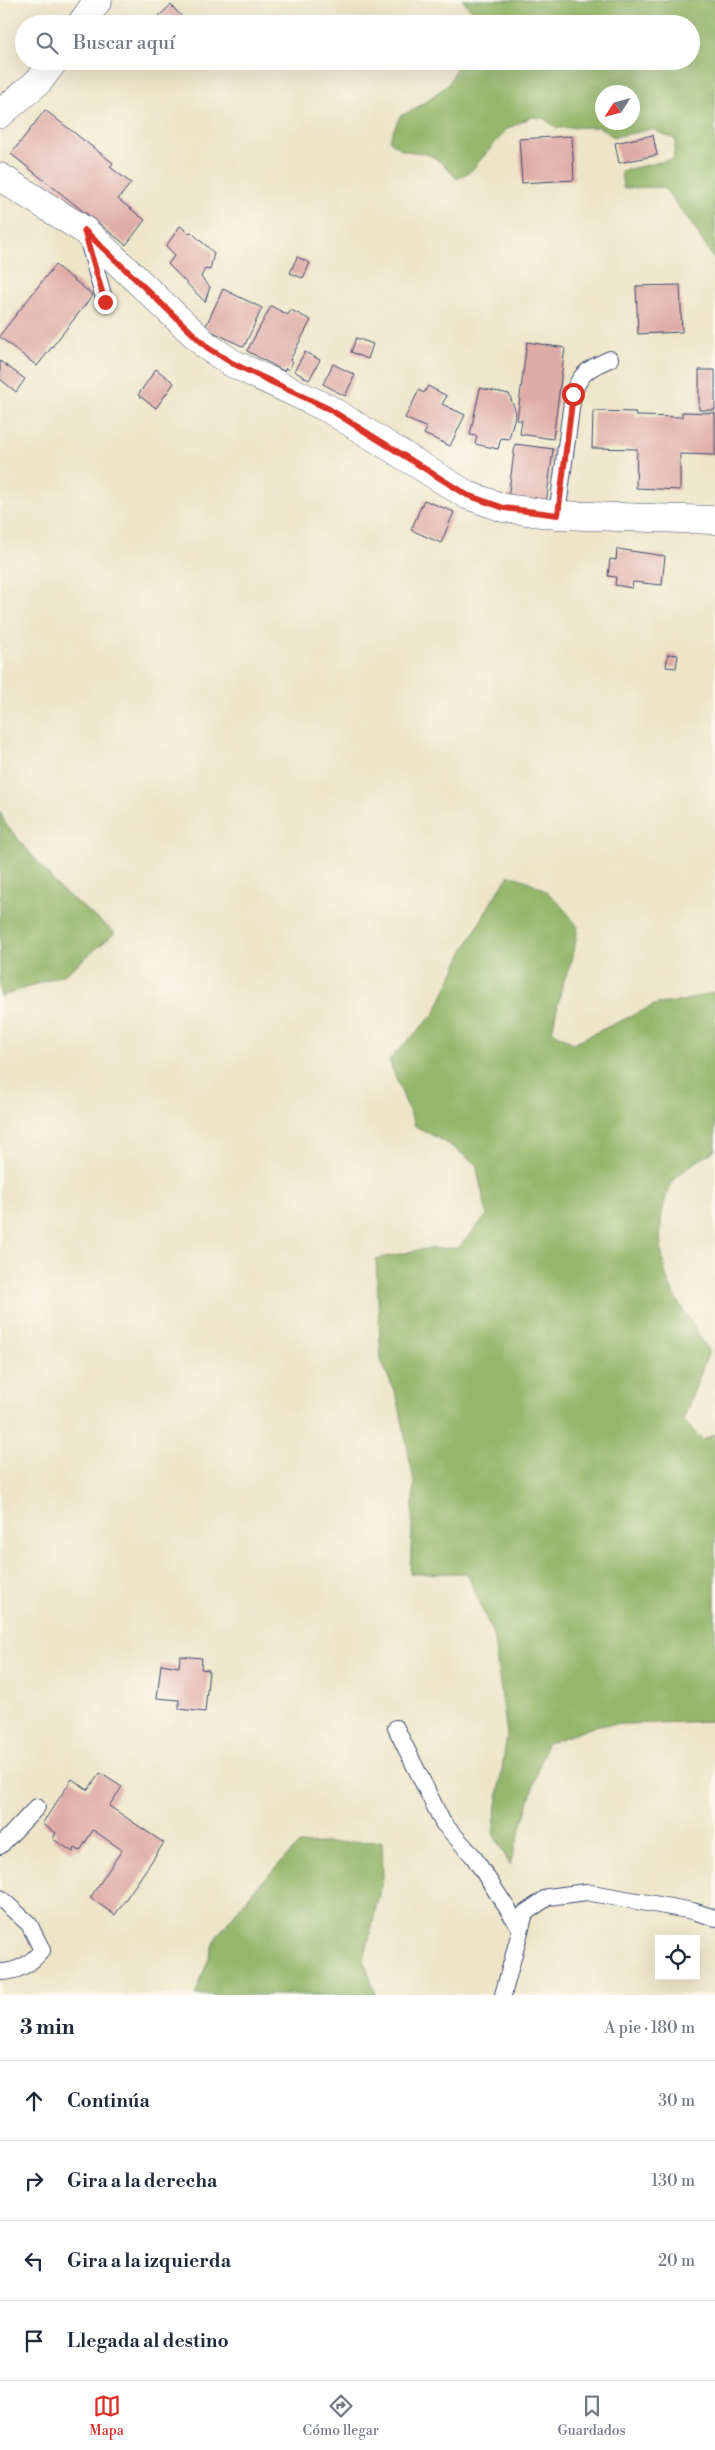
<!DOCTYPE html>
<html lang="es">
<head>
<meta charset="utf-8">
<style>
  :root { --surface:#fff; --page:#f6f6f7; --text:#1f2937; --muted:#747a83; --line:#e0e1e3; --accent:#d93025 }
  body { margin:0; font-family:"Libre Bodoni",serif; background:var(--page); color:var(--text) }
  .controls { position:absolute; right:15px; bottom:15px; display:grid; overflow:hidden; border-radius:0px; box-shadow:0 5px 20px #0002 }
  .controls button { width:45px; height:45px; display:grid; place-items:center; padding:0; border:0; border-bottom:1px solid var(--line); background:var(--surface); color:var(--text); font:25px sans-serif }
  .compass { position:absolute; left:595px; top:85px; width:45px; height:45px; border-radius:50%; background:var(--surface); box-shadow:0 5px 20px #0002; rotate:234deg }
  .stop { position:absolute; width:15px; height:15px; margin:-11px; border:4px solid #d93025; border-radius:50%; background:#fff }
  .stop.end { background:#d93025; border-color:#fff; box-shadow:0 1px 5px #0008 }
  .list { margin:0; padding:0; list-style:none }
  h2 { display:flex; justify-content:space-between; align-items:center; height:65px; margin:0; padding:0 20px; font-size:21px }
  h2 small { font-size:16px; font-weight:400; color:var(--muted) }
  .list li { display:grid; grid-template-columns:32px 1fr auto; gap:15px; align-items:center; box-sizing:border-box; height:80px; padding:0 20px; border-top:1px solid var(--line) }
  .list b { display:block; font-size:19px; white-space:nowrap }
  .list em { font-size:16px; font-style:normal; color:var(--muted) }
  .icon { flex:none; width:28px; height:28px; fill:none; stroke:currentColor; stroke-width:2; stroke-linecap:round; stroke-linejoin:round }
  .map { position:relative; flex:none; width:715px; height:1995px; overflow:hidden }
  .search { position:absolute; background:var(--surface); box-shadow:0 5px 20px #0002; left:15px; right:15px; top:15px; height:55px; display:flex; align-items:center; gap:12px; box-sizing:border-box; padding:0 18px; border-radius:28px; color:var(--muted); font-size:19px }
  .sheet { height:385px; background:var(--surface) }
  nav { display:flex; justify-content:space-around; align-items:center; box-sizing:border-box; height:70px; border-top:1px solid var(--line); background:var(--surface); font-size:14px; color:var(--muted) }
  nav a { display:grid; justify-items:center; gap:2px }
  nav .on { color:var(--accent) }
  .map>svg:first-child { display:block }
  .forest { fill:#95b76c; stroke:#587365; fill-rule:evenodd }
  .building { fill:#dfaba7 }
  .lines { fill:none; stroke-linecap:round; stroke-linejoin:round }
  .lane-casing { stroke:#3b4a6e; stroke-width:18 }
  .street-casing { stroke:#3b4a6e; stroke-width:29 }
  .lane { stroke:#fff; stroke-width:16 }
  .street { stroke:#fff; stroke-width:28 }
  .route { stroke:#d93025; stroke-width:6 }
</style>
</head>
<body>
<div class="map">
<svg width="715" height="1995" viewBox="0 0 715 1995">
  <rect width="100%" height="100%" fill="#fbf7ec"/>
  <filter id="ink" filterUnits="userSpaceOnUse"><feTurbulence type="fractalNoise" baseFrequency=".02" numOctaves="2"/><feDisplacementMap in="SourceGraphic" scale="10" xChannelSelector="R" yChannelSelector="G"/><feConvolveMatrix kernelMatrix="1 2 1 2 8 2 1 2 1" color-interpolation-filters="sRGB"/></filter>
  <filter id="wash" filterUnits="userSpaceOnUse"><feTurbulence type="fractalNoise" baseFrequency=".0096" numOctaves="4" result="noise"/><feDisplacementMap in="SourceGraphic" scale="20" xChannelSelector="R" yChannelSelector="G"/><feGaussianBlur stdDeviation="1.12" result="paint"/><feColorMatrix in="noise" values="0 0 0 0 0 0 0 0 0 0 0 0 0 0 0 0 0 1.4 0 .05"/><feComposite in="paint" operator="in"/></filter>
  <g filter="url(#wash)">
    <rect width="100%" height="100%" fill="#eee5c8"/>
    <path class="forest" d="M462,0H715V261L694,227L663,187L623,188L621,171L673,159L676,140L652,129L614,137L599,127L556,128L544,118L531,117L507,129L471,171L457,179C449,170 438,157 426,154C405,149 407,156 389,140L400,116L415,109L449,84L459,61H691V24H474L477,16ZM632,92V122H602V92Z
      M0,811L5,823L59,888L115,933L67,973L0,997Z
      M509,875C544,884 557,899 578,927L573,957L562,986L552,1031L573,1043L657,1004L683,1001L715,992V1150C703,1158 677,1172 671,1185C658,1211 658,1247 666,1275C673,1298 696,1330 709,1351L683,1420L703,1440L715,1434V1721L599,1725L546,1744L510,1865L493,1833L507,1734L493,1634L467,1573L410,1574L414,1481L398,1400L381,1360L376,1259L423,1249L458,1248L487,1215L476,1164L447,1143L415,1126L389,1060L435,1013L462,954L493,899Z
      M382,1841L383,1877L364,1960L376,1995H195L217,1936L254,1890L299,1844Z"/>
    <g id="blocks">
      <path class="building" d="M171,5L189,24H150Z
        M133,17L139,24H121L123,18Z
        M45,110L113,163L110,167L131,183L118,199L145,220L126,245L11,154Z
        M653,135L657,155L619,163L615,143Z
        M572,136L574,180L522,183L519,139Z
        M180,226L189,233L191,232L214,253L210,270L205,269L201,277L210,287L205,302L168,264L175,255L166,246Z
        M297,257L310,263L303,278L290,273Z
        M55,265L93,295L37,366L0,337V335Z
        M680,285L682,332L638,334L636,286Z
        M223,289L262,308L244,347L205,328Z
        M271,306L288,315L291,310L311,320L290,360L293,362L288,370L286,368L284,371L247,351Z
        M356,338L373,344L368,359L351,352Z
        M527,342L565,348L553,439L520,434L522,420H517Z
        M305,352L320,360L309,380L294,371Z
        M0,361L25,379L16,392L0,379Z
        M333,364L355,375L345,396L323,384Z
        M156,369L174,383L156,408L138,395Z
        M699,370H715V410H699Z
        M428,386L447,396L442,404L465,415L450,446L424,434L427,428L405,418L419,390L424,393Z
        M480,388L509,394L516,412L509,439L501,438L498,449L475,444L477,436L470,435Z
        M593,411L635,412L636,416L682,417V412L715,413V455L680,454V490L636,488L637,449L592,448Z
        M515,444L553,449L546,504L508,499Z
        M424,500L454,512L441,543L411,530Z
        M617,549L665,556L662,585L633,582L632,588L615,585L616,577L608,576L610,559L616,560Z
        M668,654L678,655L676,668L666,667Z
        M180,1656L202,1658L201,1669L209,1670L205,1712L179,1709V1700L157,1698L161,1664L179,1667Z
        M100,1773L122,1787L109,1806L164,1843L115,1915L90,1898L122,1850L93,1830L80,1851L75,1848L73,1852L53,1839L56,1833L42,1824L72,1779L88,1790Z"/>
    </g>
  </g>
  <g filter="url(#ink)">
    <use href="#blocks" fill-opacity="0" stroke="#3b4a6e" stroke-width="1"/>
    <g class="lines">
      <defs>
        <path id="lane" d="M87,237L105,302
          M557,515L573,394C580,373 589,368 610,359
          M396,1728L443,1823L473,1856L520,1928
          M0,1846L37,1807
          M0,1898L29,1924L42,1950C31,1964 18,1972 0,1972
          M503,1995L525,1913L548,1897L586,1892L693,1911L715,1918"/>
        <path id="street" d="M81,24L98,0
          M0,114L40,80L54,61
          M0,177L84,230L208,347L232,363L329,409L467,495L504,508L557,515L715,520"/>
      </defs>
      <use href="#lane" class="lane-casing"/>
      <use href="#street" class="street-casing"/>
      <use href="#lane" class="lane"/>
      <use href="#street" class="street"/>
    </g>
  </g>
  <g class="lines" filter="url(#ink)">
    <path class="route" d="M105,302L84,230L208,348L232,363L329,409L467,495L504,508L558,515L573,394"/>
  </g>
</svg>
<div class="controls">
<button><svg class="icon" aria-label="locate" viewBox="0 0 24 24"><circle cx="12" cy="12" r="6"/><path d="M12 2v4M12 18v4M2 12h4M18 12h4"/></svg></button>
</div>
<svg class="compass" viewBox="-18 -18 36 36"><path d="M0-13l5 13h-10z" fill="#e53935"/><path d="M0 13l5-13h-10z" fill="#747a83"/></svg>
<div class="stop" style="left:573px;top:394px"></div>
<div class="stop end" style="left:105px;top:302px"></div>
<div class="search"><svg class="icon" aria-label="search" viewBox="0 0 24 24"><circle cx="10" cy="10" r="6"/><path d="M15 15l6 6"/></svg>Buscar aquí</div>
</div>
<section class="sheet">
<h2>3 min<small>A pie · 180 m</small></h2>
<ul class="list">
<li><svg class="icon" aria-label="ahead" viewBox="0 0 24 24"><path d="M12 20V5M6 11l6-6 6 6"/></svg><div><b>Continúa</b></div><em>30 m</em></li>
<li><svg class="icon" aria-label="right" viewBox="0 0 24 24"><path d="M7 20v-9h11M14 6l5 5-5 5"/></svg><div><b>Gira a la derecha</b></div><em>130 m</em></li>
<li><svg class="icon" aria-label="left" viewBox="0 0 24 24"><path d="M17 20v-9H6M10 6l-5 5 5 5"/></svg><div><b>Gira a la izquierda</b></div><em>20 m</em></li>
<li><svg class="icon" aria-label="arrive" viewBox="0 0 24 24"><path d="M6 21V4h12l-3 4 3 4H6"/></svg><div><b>Llegada al destino</b></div></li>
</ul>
</section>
<nav>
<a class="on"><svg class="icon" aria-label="map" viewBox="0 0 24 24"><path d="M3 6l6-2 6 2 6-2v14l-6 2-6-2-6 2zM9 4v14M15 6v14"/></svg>Mapa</a>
<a><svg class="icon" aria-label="directions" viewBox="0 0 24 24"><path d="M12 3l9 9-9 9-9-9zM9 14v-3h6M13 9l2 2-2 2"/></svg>Cómo llegar</a>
<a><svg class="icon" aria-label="saved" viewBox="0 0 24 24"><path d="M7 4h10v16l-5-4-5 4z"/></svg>Guardados</a>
</nav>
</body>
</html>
